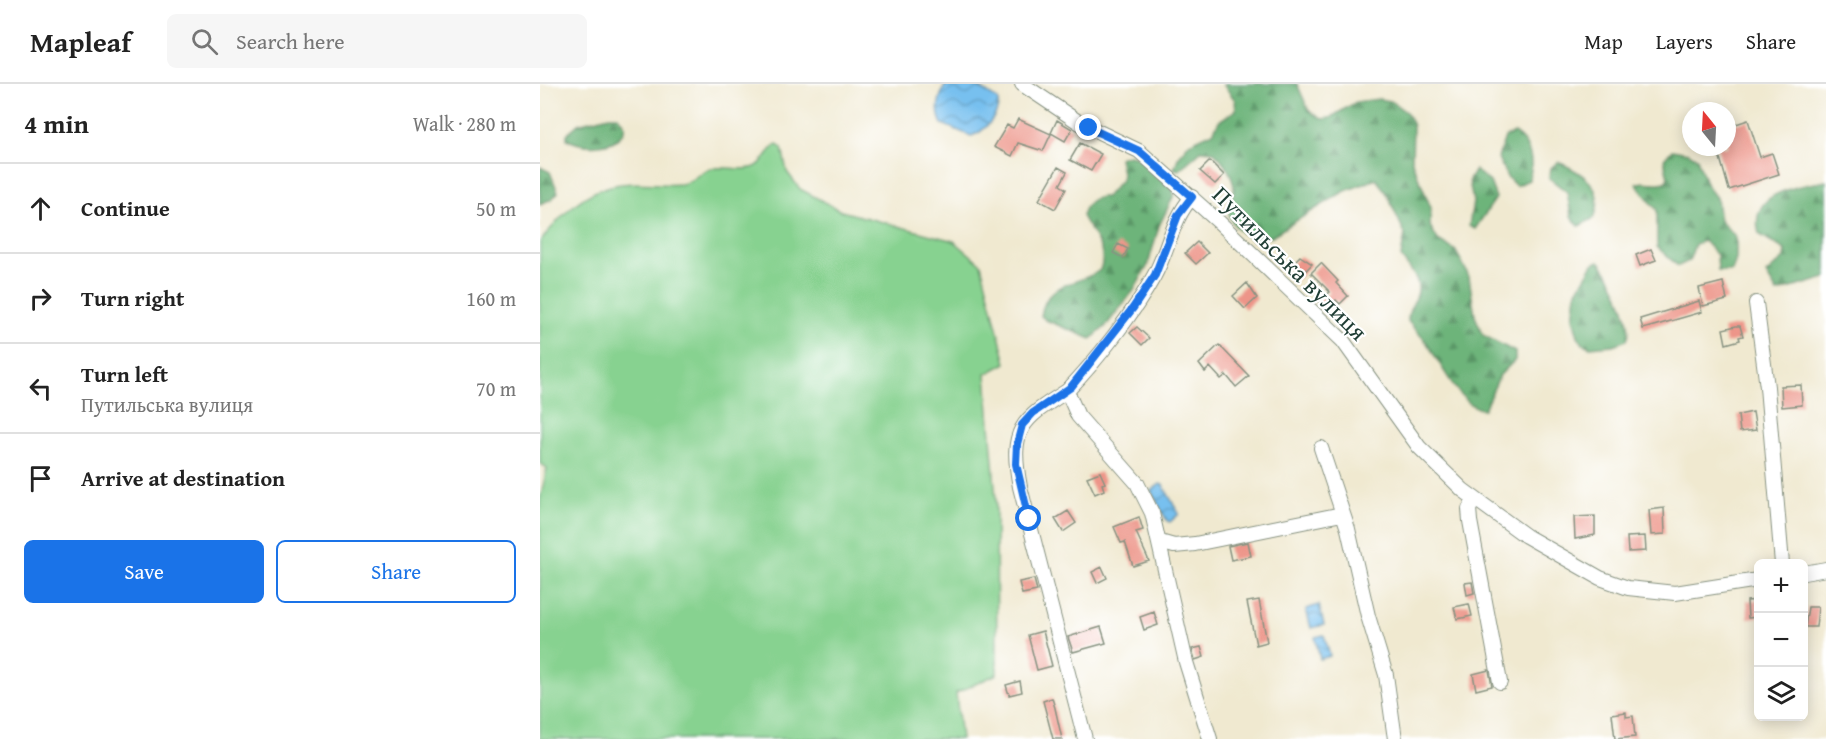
<!DOCTYPE html>
<html lang="en">
<head>
<meta charset="utf-8">
<style>
  :root { --surface:#fff; --page:#f6f6f6; --text:#222; --muted:#767676; --line:#e0e0e0; --accent:#1a73e8 }
  body { margin:0; font-family:"Gentium Book Plus",serif; background:var(--page); color:var(--text) }
  .controls { position:absolute; right:18px; bottom:18px; display:grid; overflow:hidden; border-radius:9px; box-shadow:0 3px 15px #0003 }
  .controls button { width:54px; height:54px; display:grid; place-items:center; padding:0; border:0; border-bottom:2px solid var(--line); background:var(--surface); color:var(--text); font:30px sans-serif }
  .compass { position:absolute; left:1142px; top:18px; width:54px; height:54px; border-radius:50%; background:var(--surface); box-shadow:0 3px 15px #0003; rotate:342deg }
  .stop { position:absolute; width:18px; height:18px; margin:-14px; border:4px solid #1a73e8; border-radius:50%; background:#fff }
  .stop.end { background:#1a73e8; border-color:#fff; box-shadow:0 2px 6px #0008 }
  .list { margin:0; padding:0; list-style:none }
  h2 { display:flex; justify-content:space-between; align-items:center; height:78px; margin:0; padding:0 24px; font-size:26px }
  h2 small { font-size:20px; font-weight:400; color:var(--muted) }
  .list li { display:grid; grid-template-columns:39px 1fr auto; gap:18px; align-items:center; box-sizing:border-box; height:90px; padding:0 24px; border-top:2px solid var(--line) }
  .list b { display:block; font-size:22px; white-space:nowrap }
  .list p { margin:0; font-size:20px; white-space:nowrap; color:var(--muted) }
  .list em { font-size:20px; font-style:normal; color:var(--muted) }
  .actions { display:flex; gap:12px; padding:18px 24px }
  .actions a { flex:1; padding:14px 0; border:2px solid var(--accent); border-radius:9px; text-align:center; font-size:21px; color:var(--accent) }
  .actions .main { background:var(--accent); color:#fff }
  .icon { flex:none; width:33px; height:33px; fill:none; stroke:currentColor; stroke-width:2; stroke-linecap:round; stroke-linejoin:round }
  .map { position:relative; flex:none; width:1286px; height:655px; overflow:hidden }
  header { display:flex; align-items:center; gap:36px; box-sizing:border-box; height:84px; padding:0 30px; background:var(--surface); border-bottom:2px solid var(--line) }
  header strong { font-size:28px }
  nav { display:flex; gap:33px; margin-inline-start:auto; font-size:21px }
  .search { width:420px; height:54px; background:var(--page); display:flex; align-items:center; gap:15px; box-sizing:border-box; padding:0 21px; border-radius:9px; color:var(--muted); font-size:22px }
  main { display:flex }
  aside { flex:1; background:var(--surface) }
  .map>svg:first-child { display:block }
  .green { fill:#87d290; stroke:#538862; stroke-width:1.5 }
  .forest { fill:url(#forest-firs); stroke:#467857; stroke-width:1.5 }
  .water { fill:url(#water-waves); stroke:#4b7e92; stroke-width:1.5 }
  .building { fill:#ed9589 }
  .lines { fill:none; stroke-linecap:round; stroke-linejoin:round }
  .minor-casing { stroke:#889382; stroke-width:16 }
  .minor { stroke:#fff; stroke-width:14 }
  .route { stroke:#1a73e8; stroke-width:8 }
  .labels { text-anchor:middle; dominant-baseline:central; stroke-width:4.5; stroke-linejoin:round; paint-order:stroke }
  .street-label { font-size:24px; fill:#1f3d34; stroke:#fff }
</style>
</head>
<body>
<header>
<strong>Mapleaf</strong>
<div class="search"><svg class="icon" aria-label="search" viewBox="0 0 24 24"><circle cx="10" cy="10" r="6"/><path d="M15 15l6 6"/></svg>Search here</div>
<nav><a>Map</a><a>Layers</a><a>Share</a></nav>
</header>
<main>
<aside>
<h2>4 min<small>Walk · 280 m</small></h2>
<ul class="list">
<li><svg class="icon" aria-label="ahead" viewBox="0 0 24 24"><path d="M12 20V5M6 11l6-6 6 6"/></svg><div><b>Continue</b></div><em>50 m</em></li>
<li><svg class="icon" aria-label="right" viewBox="0 0 24 24"><path d="M7 20v-9h11M14 6l5 5-5 5"/></svg><div><b>Turn right</b></div><em>160 m</em></li>
<li><svg class="icon" aria-label="left" viewBox="0 0 24 24"><path d="M17 20v-9H6M10 6l-5 5 5 5"/></svg><div><b>Turn left</b><p>Путильська вулиця</p></div><em>70 m</em></li>
<li><svg class="icon" aria-label="arrive" viewBox="0 0 24 24"><path d="M6 21V4h12l-3 4 3 4H6"/></svg><div><b>Arrive at destination</b></div></li>
</ul>
<div class="actions"><a class="main">Save</a><a>Share</a></div>
</aside>
<div class="map">
<svg width="1286" height="655" viewBox="0 0 1286 655">
  <defs>
    <pattern id="forest-firs" width="22" height="20" patternUnits="userSpaceOnUse" patternTransform="scale(1.5)"><rect width="22" height="20" fill="#6db47a"/><path d="M5 1l3.5 6h-7zM16 11l3.5 6h-7z" fill="#599465"/></pattern>
    <pattern id="water-waves" width="16" height="10" patternUnits="userSpaceOnUse" patternTransform="scale(1.5)"><rect width="16" height="10" fill="#77c0ef"/><path d="M0 5q4-4 8 0t8 0" fill="none" stroke="#619dc2"/></pattern>
  </defs>
  <rect width="100%" height="100%" fill="#fff"/>
  <filter id="ink" filterUnits="userSpaceOnUse"><feTurbulence type="fractalNoise" baseFrequency=".0167" numOctaves="2"/><feDisplacementMap in="SourceGraphic" scale="12" xChannelSelector="R" yChannelSelector="G"/><feConvolveMatrix kernelMatrix="1 2 1 2 8 2 1 2 1" color-interpolation-filters="sRGB"/></filter>
  <filter id="wash" filterUnits="userSpaceOnUse"><feTurbulence type="fractalNoise" baseFrequency=".008" numOctaves="4" result="noise"/><feDisplacementMap in="SourceGraphic" scale="24" xChannelSelector="R" yChannelSelector="G"/><feGaussianBlur stdDeviation="1.35" result="paint"/><feColorMatrix in="noise" values="0 0 0 0 0 0 0 0 0 0 0 0 0 0 0 0 0 1.4 0 .05"/><feComposite in="paint" operator="in"/></filter>
  <g filter="url(#wash)">
    <rect width="100%" height="100%" fill="#f0e9d0"/>
    <path class="green" d="M237,61L242,64L247,88L260,105L301,127L414,157L441,180L466,279L446,290L456,416L457,590L416,609L421,655H0V416L7,384L0,379V158C21,131 44,105 81,100C100,97 121,102 141,100C154,98 160,86 173,84C186,82 203,88 215,83C225,79 228,65 237,61Z"/>
    <path class="forest" d="M683,0H757L769,27L782,35L790,34L816,18L839,15L851,17L867,29L873,42L872,78L891,124L890,142L898,156L915,166L923,180L929,193L935,232L943,251L975,268V276L960,291L944,325C923,327 898,275 887,259C881,251 874,245 868,237C868,227 872,222 876,214C884,197 869,185 861,173L865,150L846,108L836,95L803,108L730,153L716,157C705,153 688,139 689,127C689,119 694,112 694,104C693,90 683,76 673,67L662,66L639,86L634,85L638,74L649,59L673,48L679,37L696,26L695,16Z
      M69,32H78L85,42C81,65 43,65 27,55V50L38,40Z
      M974,49C991,60 994,78 989,96L976,102L967,93L958,74L965,53Z
      M1132,66L1149,69L1157,74L1167,102L1177,115L1180,137L1196,153V175L1192,187H1178L1177,171L1164,157L1155,160L1149,177L1138,182L1117,163V126L1096,100C1103,95 1115,102 1125,98L1128,94L1124,75Z
      M588,71L596,72L632,104L634,111L619,142L608,181L594,206L565,243L551,255L506,236L501,232C506,195 539,202 560,186C569,165 551,150 542,132C545,119 554,112 566,113L581,96L582,89L579,74Z
      M1018,78C1042,88 1067,103 1054,134L1039,142L1031,132L1027,108L1009,94L1011,84Z
      M0,83L10,88L18,108L12,115L0,120Z
      M935,86L950,98L956,114L935,145L929,142L933,118L929,96Z
      M1286,97V194L1237,208L1226,190L1244,174L1245,166L1219,150C1208,107 1257,103 1286,97Z
      M1059,177C1071,189 1095,241 1087,256L1073,261L1050,263L1043,260L1038,252L1033,234L1036,209L1053,180Z"/>
    <path class="water" d="M406,0H435L458,16C460,30 445,48 431,52L402,40C395,26 399,13 406,0Z
      M620,400L623,401L639,430L630,438L627,437L611,407Z
      M779,521L784,541L771,544L766,525Z
      M784,551L790,572L780,575L775,553Z"/>
    <g id="blocks">
      <path class="building" d="M478,35L511,50L503,67L478,59L472,72L454,63L467,41L473,44Z
        M517,36L532,45L525,57L511,49Z
        M1208,36L1220,73L1232,69L1239,90L1189,106L1177,63H1187V43Z
        M540,59L561,70L551,87L530,76Z
        M670,77L684,91L675,100L660,87Z
        M518,83L527,88L520,101L526,105L515,125L499,116Z
        M657,158L668,169L656,180L645,169Z
        M578,160L588,165L583,174L573,169Z
        M1111,165L1116,176L1100,182L1096,171Z
        M760,172L772,180L757,196L748,184Z
        M781,179L798,197L796,199L808,212L800,220L796,216L786,225L779,218L790,208L771,189Z
        M1183,198L1187,216L1163,222L1159,204Z
        M707,199L717,214L705,225L693,212Z
        M1159,217L1162,228L1103,245L1100,235Z
        M1196,242H1200L1203,252L1199,253L1200,256L1186,260L1183,245Z
        M597,243L609,254L602,261L590,249Z
        M679,261L709,292L696,303L686,291L681,295L670,283L665,288L659,280Z
        M1261,301L1262,321L1242,323L1241,302Z
        M1213,328L1216,346L1200,348L1198,331Z
        M560,388L565,399L562,400L564,406L555,410L547,393Z
        M1124,424L1125,450L1111,451L1109,426Z
        M528,427L536,439L523,448L515,435Z
        M1055,432V451L1035,455L1034,433Z
        M599,433L603,446L596,448L609,477L593,482L585,458L581,459L574,443Z
        M1105,452L1106,467L1088,468L1087,453Z
        M708,458L711,472L691,476L688,462Z
        M562,483L567,494L557,499L552,488Z
        M494,495L497,507L482,510L479,498Z
        M932,498L934,509L927,511L925,499Z
        M719,516L727,558L716,561L707,518Z
        M1218,516V533L1208,534L1207,517Z
        M929,520L932,532L917,535L914,523Z
        M1268,523H1278L1276,543H1265Z
        M614,528L618,541L604,546L600,533Z
        M561,543L566,559L533,568L528,553Z
        M503,547L512,582L497,586L488,551Z
        M661,563L664,573L655,576L652,565Z
        M949,586L952,602L936,606L933,590Z
        M480,597L482,608L469,611L466,601Z
        M512,614L515,624L522,655H513L503,617Z
        M1086,628V633L1093,632L1095,653L1075,655L1072,630Z"/>
    </g>
  </g>
  <g filter="url(#ink)">
    <use href="#blocks" fill-opacity="0" stroke="#889382" stroke-width="1.5"/>
    <g class="lines">
      <defs>
        <path id="minor" d="M482,0L540,39L599,67L680,139L803,257L879,363L923,406L986,452L1060,494L1088,504L1135,509L1218,496
          M652,113C631,137 629,165 614,192C594,229 556,277 527,307L538,332L597,399L612,429L646,578L670,655
          M1216,219L1227,303L1242,480
          M527,307C481,336 469,345 480,403L545,655
          M781,364L808,445L828,532L846,591L855,655
          M935,415L929,425L930,437L960,598
          M620,458L634,462L655,460L802,430
          M1264,489L1286,485"/>
      </defs>
      <use href="#minor" class="minor-casing"/>
      <use href="#minor" class="minor"/>
    </g>
  </g>
  <g class="lines" filter="url(#ink)">
    <path class="route" d="M489,435L476,380L477,360L482,341L493,329L531,303L593,224L615,191L638,131L652,113L599,67L549,44"/>
  </g>
  <g class="labels">
    <g class="street-label">
      <text transform="translate(750 179) rotate(45)">Путильська вулиця</text>
    </g>
  </g>
</svg>
<div class="controls">
<button>+</button>
<button>−</button>
<button><svg class="icon" aria-label="layers" viewBox="0 0 24 24"><path d="M12 4l9 5-9 5-9-5zM3 14l9 5 9-5"/></svg></button>
</div>
<svg class="compass" viewBox="-18 -18 36 36"><path d="M0-13l5 13h-10z" fill="#e53935"/><path d="M0 13l5-13h-10z" fill="#767676"/></svg>
<div class="stop" style="left:489px;top:435px"></div>
<div class="stop end" style="left:549px;top:44px"></div>
</div>
</main>
</body>
</html>
